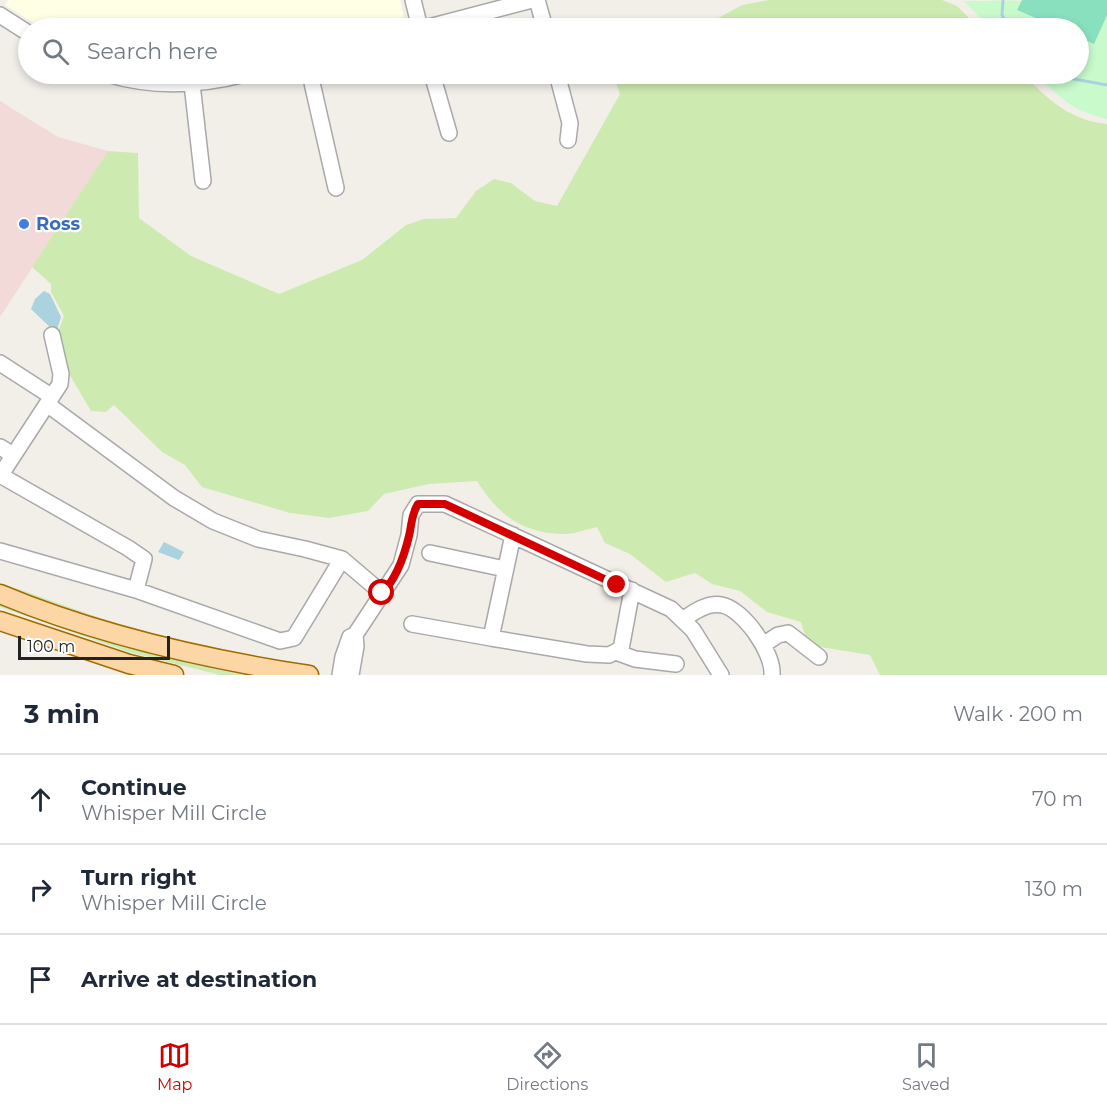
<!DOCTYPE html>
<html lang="en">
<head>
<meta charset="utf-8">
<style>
  :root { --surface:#fff; --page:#f6f6f7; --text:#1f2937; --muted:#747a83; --line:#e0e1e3; --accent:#d40000 }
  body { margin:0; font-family:Montserrat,sans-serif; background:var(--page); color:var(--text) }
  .scale { position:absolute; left:18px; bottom:15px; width:152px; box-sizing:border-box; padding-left:6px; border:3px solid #222; border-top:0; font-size:16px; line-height:21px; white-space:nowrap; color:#222; -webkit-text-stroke:4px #fff; paint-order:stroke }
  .stop { position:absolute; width:18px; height:18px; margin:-14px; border:4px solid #d40000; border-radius:50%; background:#fff }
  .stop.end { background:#d40000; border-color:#fff; box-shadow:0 2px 6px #0008 }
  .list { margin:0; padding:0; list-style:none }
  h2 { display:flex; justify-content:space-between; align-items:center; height:78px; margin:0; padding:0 24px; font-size:26px }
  h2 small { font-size:20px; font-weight:400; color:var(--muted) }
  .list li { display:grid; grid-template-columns:39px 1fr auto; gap:18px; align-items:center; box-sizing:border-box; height:90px; padding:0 24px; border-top:2px solid var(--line) }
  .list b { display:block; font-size:22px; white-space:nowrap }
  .list p { margin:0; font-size:20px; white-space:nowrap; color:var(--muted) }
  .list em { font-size:20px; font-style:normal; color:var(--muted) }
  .icon { flex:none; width:33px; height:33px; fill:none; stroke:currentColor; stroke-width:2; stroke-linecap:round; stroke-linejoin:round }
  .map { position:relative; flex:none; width:1107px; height:675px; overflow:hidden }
  .search { position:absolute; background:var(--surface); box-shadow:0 3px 9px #0003; left:18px; right:18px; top:18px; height:66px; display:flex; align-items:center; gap:15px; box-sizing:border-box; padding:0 21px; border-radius:33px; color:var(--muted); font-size:22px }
  .sheet { height:348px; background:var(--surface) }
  nav { display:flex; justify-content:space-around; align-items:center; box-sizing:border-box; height:84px; border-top:2px solid var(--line); background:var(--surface); font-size:16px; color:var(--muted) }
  nav a { display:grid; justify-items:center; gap:3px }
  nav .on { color:var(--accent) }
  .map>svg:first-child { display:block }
  .commercial { fill:#f2dad9 }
  .education { fill:#ffffe5 }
  .grass { fill:#cdebb0 }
  .park { fill:#c8facc }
  .pitch { fill:#88e0be }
  .water { fill:#aad3df }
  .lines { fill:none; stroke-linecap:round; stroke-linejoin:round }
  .stream { stroke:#aad3df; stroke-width:3 }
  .minor-casing { stroke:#a9a9a9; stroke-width:18 }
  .major-casing { stroke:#a06b00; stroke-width:21 }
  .minor { stroke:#fff; stroke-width:15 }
  .major { stroke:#fcd6a4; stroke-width:18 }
  .route { stroke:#d40000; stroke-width:8 }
  .shop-dot { fill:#3f7fe0; stroke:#fff; stroke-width:2 }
  .labels { text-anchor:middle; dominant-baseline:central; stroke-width:4.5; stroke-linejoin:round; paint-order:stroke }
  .shop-label { font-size:18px; font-weight:bold; fill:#366cbe; stroke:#fff; text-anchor:start }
</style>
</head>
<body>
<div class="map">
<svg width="1107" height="675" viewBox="0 0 1107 675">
  <rect width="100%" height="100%" fill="#f2efe9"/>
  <path class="commercial" d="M0,101L58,137L108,151L0,317Z"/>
  <path class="education" d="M8,0H400L404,17L357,28H42L5,5Z"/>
  <path class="grass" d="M769,0H942L957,6L979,28H700L742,5Z
    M621,74H1023C1049,100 1069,120 1107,124V675H880L870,655L808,645L801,622L767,612L740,591L712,584L695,573L666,582L630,554L605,543L597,527C587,529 575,534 565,534C523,534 498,515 477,481L429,484L384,494L368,511L329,518L290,513L202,487L185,465L162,452L114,405L106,412L91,411L64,365L58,332L64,316L51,292V284L32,267L108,151L138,153L139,218L191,256L279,294L362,260L406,225L424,219L456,218L476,191L494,179L511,183L535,201L557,206L620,94L614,77Z
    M4,584L100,618L174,640L324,670C295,666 266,662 238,656C158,638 80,614 4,585Z
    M0,602C80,632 161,659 244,675H220L129,652L3,608L0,607Z"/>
  <path class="park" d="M1107,0V119C1071,110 1061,98 1035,74H1078V28H990L964,1Z"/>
  <path class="pitch" d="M1022,0H1107V15L1094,44L1079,37L1078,28H1059L1017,10Z"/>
  <path class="water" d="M44,291L50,294L61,317L56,333L31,309L35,299Z
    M164,542L184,552L179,560L158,552Z"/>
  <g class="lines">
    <path class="stream" d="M1003,0L1002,15L1010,28
      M1058,74L1063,77L1107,85"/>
    <defs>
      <path id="minor" d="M413,0L420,28
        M537,0L545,28
        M0,15L28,33
        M425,28L532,0
        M107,74C153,88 199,86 245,74
        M310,74L336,188
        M432,74L449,133
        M557,74L570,123L568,140
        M192,84L203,181
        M0,363L51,396
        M47,404L60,384L61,374L52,335
        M0,447L13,455
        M0,475L128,548L144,559L136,590
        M0,476L47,404L174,498L213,521L258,539L305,549L342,559L382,593
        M513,535L491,638L587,654L609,655L621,649L632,590
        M0,551L136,590L280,641L294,638L342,559
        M430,553L505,569
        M683,620C693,612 708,602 722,605C743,609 774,653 772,675
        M412,624L491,638
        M763,645L778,635L788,633L819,657
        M616,652L635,659L676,664
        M340,675L343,657L350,637L355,635L401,565L409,535L411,515L418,504H445L671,609L693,630L721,675
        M351,675L356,646L355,635"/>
      <path id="major" d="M0,594C98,635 204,659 309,675
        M0,621L129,664L174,675"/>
    </defs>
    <use href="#minor" class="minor-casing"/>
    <use href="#major" class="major-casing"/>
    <use href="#minor" class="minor"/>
    <use href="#major" class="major"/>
  </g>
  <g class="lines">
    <path class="route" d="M382,593C397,578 404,557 409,536C412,524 411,515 418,504H445L617,585"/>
  </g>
  <circle class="shop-dot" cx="24" cy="224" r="6"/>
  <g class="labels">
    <g class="shop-label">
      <text x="36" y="224">Ross</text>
    </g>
  </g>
</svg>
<div class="scale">100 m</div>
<div class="stop" style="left:382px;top:593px"></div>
<div class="stop end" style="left:617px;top:585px"></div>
<div class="search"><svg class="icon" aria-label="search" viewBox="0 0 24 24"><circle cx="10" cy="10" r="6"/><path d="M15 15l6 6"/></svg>Search here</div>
</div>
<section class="sheet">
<h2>3 min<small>Walk · 200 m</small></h2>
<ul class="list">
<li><svg class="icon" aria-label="ahead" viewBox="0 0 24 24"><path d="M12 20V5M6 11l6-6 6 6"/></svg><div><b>Continue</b><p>Whisper Mill Circle</p></div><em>70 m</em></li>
<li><svg class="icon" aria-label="right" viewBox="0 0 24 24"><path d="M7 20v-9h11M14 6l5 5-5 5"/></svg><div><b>Turn right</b><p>Whisper Mill Circle</p></div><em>130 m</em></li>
<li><svg class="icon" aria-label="arrive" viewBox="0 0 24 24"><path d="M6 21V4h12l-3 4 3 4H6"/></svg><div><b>Arrive at destination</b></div></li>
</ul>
</section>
<nav>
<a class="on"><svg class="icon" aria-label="map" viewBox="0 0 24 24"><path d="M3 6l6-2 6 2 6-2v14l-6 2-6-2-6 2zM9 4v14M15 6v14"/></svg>Map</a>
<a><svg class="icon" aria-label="directions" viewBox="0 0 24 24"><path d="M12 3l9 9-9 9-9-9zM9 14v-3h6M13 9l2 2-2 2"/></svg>Directions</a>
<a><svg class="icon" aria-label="saved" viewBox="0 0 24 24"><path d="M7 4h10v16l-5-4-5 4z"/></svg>Saved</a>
</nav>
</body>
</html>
